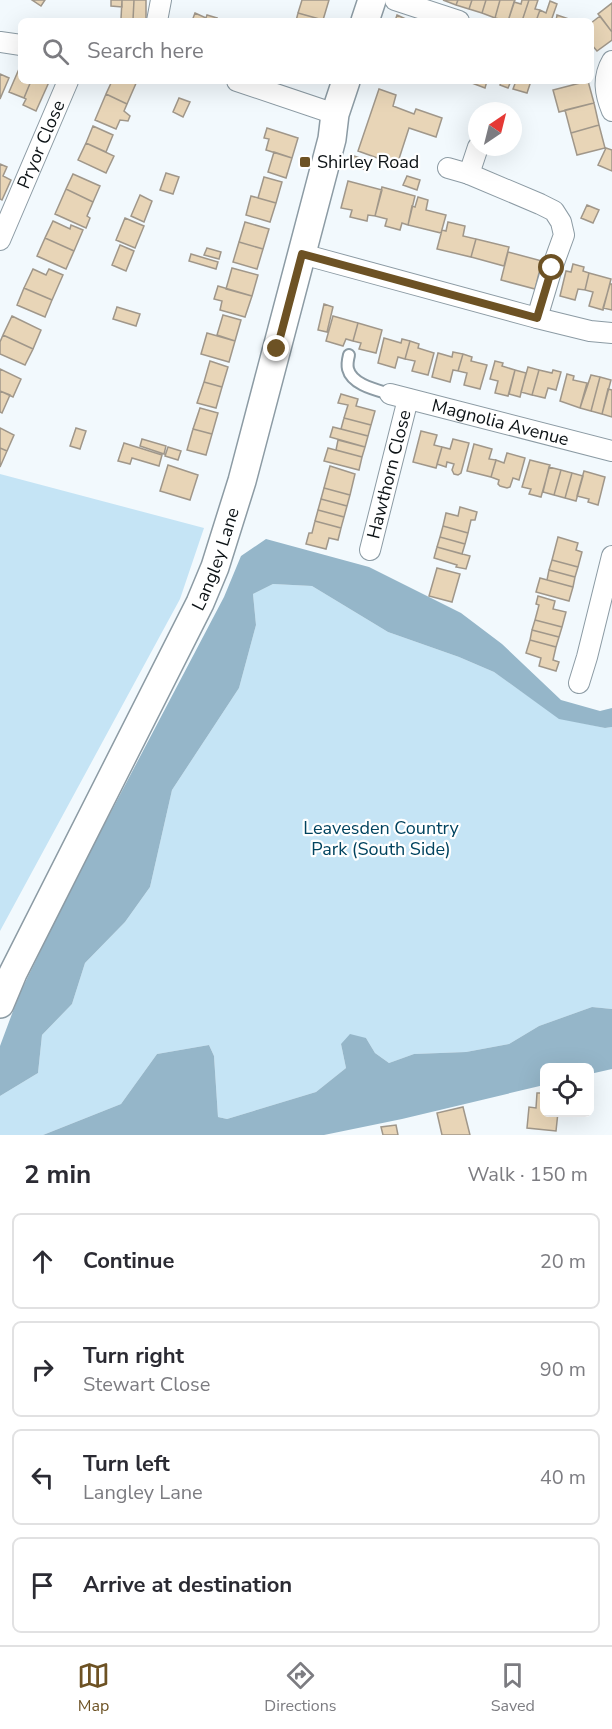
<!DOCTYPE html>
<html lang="en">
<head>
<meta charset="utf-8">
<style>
  :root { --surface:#fff; --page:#f2f2f3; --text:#2b2b33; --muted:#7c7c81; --line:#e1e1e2; --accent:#6d5224 }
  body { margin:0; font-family:"Nunito Sans",sans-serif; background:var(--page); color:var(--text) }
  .controls { position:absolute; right:18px; bottom:18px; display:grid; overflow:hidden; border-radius:9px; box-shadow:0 6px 24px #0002 }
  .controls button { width:54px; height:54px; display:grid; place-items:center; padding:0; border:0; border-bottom:2px solid var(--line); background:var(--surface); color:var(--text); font:30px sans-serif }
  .compass { position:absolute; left:468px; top:102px; width:54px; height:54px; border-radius:50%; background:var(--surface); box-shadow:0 6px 24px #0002; rotate:35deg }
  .stop { position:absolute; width:18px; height:18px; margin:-14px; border:4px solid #6d5224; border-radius:50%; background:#fff }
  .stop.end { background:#6d5224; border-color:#fff; box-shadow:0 2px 6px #0008 }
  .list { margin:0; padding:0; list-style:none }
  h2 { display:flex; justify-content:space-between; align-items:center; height:78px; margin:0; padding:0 24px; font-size:26px }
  h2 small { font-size:20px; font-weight:400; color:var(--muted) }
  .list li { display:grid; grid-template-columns:39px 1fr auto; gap:18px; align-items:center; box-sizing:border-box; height:96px; margin:0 12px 12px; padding:0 12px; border:2px solid var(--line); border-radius:9px }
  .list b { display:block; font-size:22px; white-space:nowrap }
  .list p { margin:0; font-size:20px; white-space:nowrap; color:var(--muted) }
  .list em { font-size:20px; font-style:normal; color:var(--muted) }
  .icon { flex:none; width:33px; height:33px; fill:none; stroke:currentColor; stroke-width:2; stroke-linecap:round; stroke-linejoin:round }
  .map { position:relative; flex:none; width:612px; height:1135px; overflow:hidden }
  .search { position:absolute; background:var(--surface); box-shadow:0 6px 24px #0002; left:18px; right:18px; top:18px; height:66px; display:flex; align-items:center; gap:15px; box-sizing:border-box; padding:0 21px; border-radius:9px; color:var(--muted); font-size:22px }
  .sheet { height:510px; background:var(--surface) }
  nav { display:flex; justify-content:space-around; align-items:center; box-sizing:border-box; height:84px; border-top:2px solid var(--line); background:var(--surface); font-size:16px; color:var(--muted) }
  nav a { display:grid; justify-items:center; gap:3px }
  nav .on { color:var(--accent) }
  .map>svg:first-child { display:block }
  .green { fill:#c5e4f5 }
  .forest { fill:#95b6c9 }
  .building { fill:#e8d5b7; stroke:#a0978a; stroke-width:1.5 }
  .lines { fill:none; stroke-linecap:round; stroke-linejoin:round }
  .lane-casing { stroke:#8c9ba4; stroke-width:14 }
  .street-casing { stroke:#8c9ba4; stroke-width:22 }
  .secondary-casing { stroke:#8c9ba4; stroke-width:30 }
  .lane { stroke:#fff; stroke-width:10 }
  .street { stroke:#fff; stroke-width:20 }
  .secondary { stroke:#fff; stroke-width:27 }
  .route { stroke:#6d5224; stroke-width:8 }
  .poi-dot { fill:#6d5224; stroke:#fff; stroke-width:2 }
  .labels { text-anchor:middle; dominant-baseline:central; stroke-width:4.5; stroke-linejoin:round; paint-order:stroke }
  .street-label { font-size:18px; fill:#0d1316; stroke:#fff }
  .poi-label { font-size:18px; fill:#0d1316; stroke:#fff; text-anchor:start }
  .park-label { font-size:18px; fill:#01435f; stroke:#fff }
</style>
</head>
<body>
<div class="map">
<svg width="612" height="1135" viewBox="0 0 612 1135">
  <rect width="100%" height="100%" fill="#f2f9fd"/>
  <path class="green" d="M0,474L204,528L180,599L0,931Z
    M273,584L312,586L388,632L459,657L494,672L559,718L605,728L612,727V1009L592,1007L539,1026L509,1044L466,1052L414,1054L389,1063L375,1053L366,1038L341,1044L346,1068L316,1092L227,1119L218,1117L214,1056L209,1045L157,1054L121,1104L43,1135H0V1096L38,1073L42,1035L72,1004L85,963L125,922L150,887L172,790L239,688L256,625L253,594Z"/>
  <path class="forest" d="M266,539L369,567L461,613L502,644L561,700L600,711L612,708V727L605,728L559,719L494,672L459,657L388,632L312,586L273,584L253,594L256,625L239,688L172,790L150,887L125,922L85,963L72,1004L42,1035L38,1073L0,1096V1046L19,995L73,884L224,597L241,556Z
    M592,1007L612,1009V1069L590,1074V1068H544V1085L402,1119L324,1135H43L121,1104L157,1054L209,1045L214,1056L218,1117L227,1119L316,1092L346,1068L341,1044L350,1034L366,1038L375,1053L389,1063L414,1054L466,1052L509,1044L539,1026Z"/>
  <path class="building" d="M32,0H45L41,6Z
    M111,0H122V7L111,6Z
    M122,0H134L133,20L121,19Z
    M134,0H146V20H133Z
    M302,0H329L323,20L298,13Z
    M443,0H458L456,5Z
    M458,0H472L469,9L456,5Z
    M472,0H486L482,13L469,9Z
    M486,0H500L495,18L482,13Z
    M500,0H515L508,21L495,18Z
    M522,0H529L522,21H508L514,2L521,4Z
    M529,0H538L535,9L540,10L536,21H522Z
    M550,1L557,4L551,21H536L540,10L546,13Z
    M612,3V32L598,14Z
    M195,13L206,18L207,15L217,18L215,21H192Z
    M298,13L323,20V21H296Z
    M397,15L408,20V21H395Z
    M557,15L572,20L571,21H556Z
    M600,16L612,32V40L597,51L591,44V23Z
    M19,69L21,70V81H31L24,98L9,92Z
    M0,74L9,78L0,99Z
    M31,81L49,82L36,111L23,105L26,99L24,98Z
    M112,81H137L127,104L106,94Z
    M473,81H487L485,88L472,83Z
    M501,81H511L508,88L500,85Z
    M516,81H531L527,93L513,89Z
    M588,81L594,103L559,112L553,90Z
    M379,89L396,95L393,106L414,114L416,109L442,118L436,137L409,128L397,165L358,151Z
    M106,94L127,104L124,111L130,116L128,121L120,120L116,129L95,120Z
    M179,98L190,102L183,117L173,112Z
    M594,103L599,125L571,133L565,110Z
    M599,125L605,148L577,155L571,133Z
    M93,126L113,135L106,152L86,143Z
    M267,128L298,138L292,158L266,150L269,139L264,138Z
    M86,143L114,156L106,173L78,160Z
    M606,148L612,150V171L598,165Z
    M274,152L292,158L286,178L268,172Z
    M354,156L369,161L366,170L351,165Z
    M0,164L7,167L3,176L11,180L2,200L0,199Z
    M166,173L179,177L173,194L160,190Z
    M73,174L100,186L93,202L66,189Z
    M407,176L420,180L417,190L403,185Z
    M264,177L282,182L276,203L258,198Z
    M348,181L382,190L375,216L368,215L367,221L350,217L352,210L341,208Z
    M382,187L415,196L408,225L402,223L400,230L385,226L387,219L375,216Z
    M66,189L93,202L87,216L90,218L86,228L55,214Z
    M140,195L152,201L144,222L131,216Z
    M251,196L276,203L270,222L246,215Z
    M418,197L428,200L426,210L446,215L441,233L408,225L412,206L415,207Z
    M587,205L599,210L593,223L581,218Z
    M125,218L144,226L135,248L116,240Z
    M53,221L70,229L71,225L83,230L74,251L45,238Z
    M245,222L269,229L263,249L239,242Z
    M448,222L465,226L463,236L476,239L471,257L437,249L442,230L446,231Z
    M45,238L74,251L66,269L37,256Z
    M476,239L509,247L504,266L471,257Z
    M239,242L263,249L257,269L233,262Z
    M120,245L134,251L126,271L112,265Z
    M207,248L221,252L219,259L204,255Z
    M508,252L542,261L535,289L501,280Z
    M191,254L218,262L216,269L189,261Z
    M573,264L584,267L583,271L589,273L585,290L578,289L575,300L560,296L566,271L571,272Z
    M232,268L258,275L252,296L226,289Z
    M33,269L46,275L49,269L63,275L52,300L24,288Z
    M589,273L611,279L603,310L589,306L593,292L585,290Z
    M610,284H612V310L603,308Z
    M218,286L252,296L245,317L220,310L222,301L214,299Z
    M24,288L52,300L45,317L17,305Z
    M324,304L333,307L327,332L318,330Z
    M117,307L140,314L136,326L113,319Z
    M223,315L241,320L235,341L217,335Z
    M12,316L41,330L33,349L3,335Z
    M333,316L358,323L353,341L346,339L343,346L326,341Z
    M358,323L382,330L376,353L359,349L361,343L353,341Z
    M207,333L235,341L229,362L201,354Z
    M3,335L33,349L25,365L0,354V342Z
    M384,338L401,343L402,339L410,341L405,359L398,357L395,368L378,363Z
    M410,341L419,344L418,348L434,353L428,375L412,371L415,361L405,359Z
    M453,352L463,354L458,371L453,370L450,382L432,377L438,353L452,357Z
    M463,354L472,357L471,361L487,365L480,389L464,385L467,373L458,371Z
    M210,361L228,367L222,387L204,382Z
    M495,361L503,363L502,366L515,370L508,396L495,393L498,381L490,379Z
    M528,367L539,370L532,395L521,392Z
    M0,369L21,379L13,397L0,391Z
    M515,370L526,373L520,397L509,394Z
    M539,370L552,373L553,370L561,372L556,390L548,388L545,398L532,395Z
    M567,374L574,376L573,380L587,383L580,408L560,401Z
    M591,375L600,377L591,411L580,408Z
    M600,377L611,380L602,414L591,411Z
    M204,382L222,387L216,408L197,403Z
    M608,389L612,390V417L602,414Z
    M0,391L10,395L2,413L0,412Z
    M341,394L358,399L356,406L375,411L371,425L344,418L348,405L338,403Z
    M200,408L218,413L212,434L193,429Z
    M344,418L371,425L368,436L341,429Z
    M333,427L368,436L365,447L330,437Z
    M0,428L14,435L7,451L0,448Z
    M76,428L86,431L80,449L70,446Z
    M193,429L212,434L206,455L187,450Z
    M421,431L437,435L434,445L442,447L436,468L413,462Z
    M142,439L166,446L164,454L140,446Z
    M453,439L469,443L461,473L458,475L454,474L452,470L454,464L447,462L446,467L437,464L442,447L450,449Z
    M338,440L365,447L362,457L336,450Z
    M124,443L162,455L159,466L132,458L130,464L118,461Z
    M474,444L492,449L489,459L496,460L491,477L467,471Z
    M168,447L181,451L178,460L165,456Z
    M0,448L7,451L0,467Z
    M328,448L362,457L359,470L324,461Z
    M507,453L525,458L519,480L513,478L510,487L507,488L500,486L498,484L499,480L491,477L496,460L504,463Z
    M530,460L550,465L541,497L529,494L531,489L522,487Z
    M168,465L198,475L190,500L160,491Z
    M330,466L355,474L350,495L324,488Z
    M549,467L561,470L554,495L543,492Z
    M561,470L572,473L565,498L554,495Z
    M584,471L605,477L598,505L588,502L589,499L577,496Z
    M572,473L583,476L576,501L565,498Z
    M324,488L350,495L347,506L321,499Z
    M321,499L347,506L344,517L318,510Z
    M460,507L477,512L475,520H471L468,533L443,526L446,513L458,516Z
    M318,510L344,517L341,528L315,521Z
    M315,521L341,528L338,540L329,538L326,549L306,544L309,533H312Z
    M443,526L468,533L465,544L440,537Z
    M440,537L465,544L462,554L437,547Z
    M558,537L578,543L576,550L582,552L578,567L552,560Z
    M437,547L470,556L466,569L456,567L457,565L434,558Z
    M552,560L578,567L575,577L549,570Z
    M437,568L460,574L452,602L429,596Z
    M549,570L575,577L573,587L547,580Z
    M540,578L573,587L569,601L536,592Z
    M538,596L555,601L553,609L566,612L562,627L535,620L539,605L536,604Z
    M535,620L562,627L559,637L532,630Z
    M532,630L559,637L556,647L530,640Z
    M530,640L556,647L553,660L559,662L556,671L539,666L541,658L526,653Z
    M537,1093H544V1112H558L556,1131L527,1128L529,1107L536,1108Z
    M463,1107L470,1135H442L437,1113Z
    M396,1125L398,1135H383L381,1127Z"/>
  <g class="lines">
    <defs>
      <path id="lane" d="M349,355C348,359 347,365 348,369C352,385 377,390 390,394"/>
      <g id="street">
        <path d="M395,0L459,21"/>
        <path d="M157,21L161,0"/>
        <path d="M0,42L21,45"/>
        <path d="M612,61C602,78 605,94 612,111"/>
        <path d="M237,81L335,114"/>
        <path d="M448,168L469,174L540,204L554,211L561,222L564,235L552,268L537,318"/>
        <path d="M469,174L478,147"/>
        <path id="s1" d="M0,240L68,81"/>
        <path d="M302,254L537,318L590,331L612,333"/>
        <path id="s2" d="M390,394L612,451"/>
        <path id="s3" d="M370,550L408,399"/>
        <path d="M579,683L587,657L612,556"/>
      </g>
      <g id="secondary">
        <path d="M365,21L372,0"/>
        <path id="s4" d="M0,1004L13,973L200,603L215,567L242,481L332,139L335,114L346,81"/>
      </g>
    </defs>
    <use href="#lane" class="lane-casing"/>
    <use href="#street" class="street-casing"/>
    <use href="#secondary" class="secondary-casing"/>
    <use href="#lane" class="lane"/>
    <use href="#street" class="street"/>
    <use href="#secondary" class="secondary"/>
  </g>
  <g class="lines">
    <path class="route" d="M277,349L302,254L537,318L552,268"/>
  </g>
  <rect class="poi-dot" x="299" y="156" width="12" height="12" rx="3"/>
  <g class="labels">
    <g class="street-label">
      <text stroke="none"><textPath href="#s1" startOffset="104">Pryor Close</textPath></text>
      <text stroke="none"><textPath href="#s2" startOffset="114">Magnolia Avenue</textPath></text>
      <text stroke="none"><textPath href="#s3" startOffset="78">Hawthorn Close</textPath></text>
      <text stroke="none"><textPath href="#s4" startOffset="495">Langley Lane</textPath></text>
    </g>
    <g class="poi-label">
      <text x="317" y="162">Shirley Road</text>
    </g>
    <g class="park-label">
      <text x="381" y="828">Leavesden Country<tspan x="381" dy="21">Park (South Side)</tspan></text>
    </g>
  </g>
</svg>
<div class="controls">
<button><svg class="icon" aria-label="locate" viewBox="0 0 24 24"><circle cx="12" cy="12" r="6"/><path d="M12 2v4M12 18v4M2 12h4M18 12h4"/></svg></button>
</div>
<svg class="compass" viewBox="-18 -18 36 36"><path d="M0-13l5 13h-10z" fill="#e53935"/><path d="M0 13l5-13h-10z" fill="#7c7c81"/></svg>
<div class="stop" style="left:552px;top:268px"></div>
<div class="stop end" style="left:277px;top:349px"></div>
<div class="search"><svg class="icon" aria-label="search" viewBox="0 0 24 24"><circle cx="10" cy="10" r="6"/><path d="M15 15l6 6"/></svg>Search here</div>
</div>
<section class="sheet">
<h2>2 min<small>Walk · 150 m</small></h2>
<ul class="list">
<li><svg class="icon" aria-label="ahead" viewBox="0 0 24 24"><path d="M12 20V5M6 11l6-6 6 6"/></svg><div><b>Continue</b></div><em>20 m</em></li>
<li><svg class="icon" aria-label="right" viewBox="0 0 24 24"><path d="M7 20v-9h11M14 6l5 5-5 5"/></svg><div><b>Turn right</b><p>Stewart Close</p></div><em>90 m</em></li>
<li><svg class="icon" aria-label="left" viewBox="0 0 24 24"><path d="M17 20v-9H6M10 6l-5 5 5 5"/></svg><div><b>Turn left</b><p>Langley Lane</p></div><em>40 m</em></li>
<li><svg class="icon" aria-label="arrive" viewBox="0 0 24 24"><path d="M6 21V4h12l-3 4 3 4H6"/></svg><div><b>Arrive at destination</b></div></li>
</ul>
</section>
<nav>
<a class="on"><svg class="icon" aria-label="map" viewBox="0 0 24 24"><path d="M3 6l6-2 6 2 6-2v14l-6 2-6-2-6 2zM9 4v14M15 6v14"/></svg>Map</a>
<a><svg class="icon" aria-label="directions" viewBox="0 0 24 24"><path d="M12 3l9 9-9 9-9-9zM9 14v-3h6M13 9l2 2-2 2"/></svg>Directions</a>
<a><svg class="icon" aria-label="saved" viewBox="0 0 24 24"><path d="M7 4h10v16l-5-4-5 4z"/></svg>Saved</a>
</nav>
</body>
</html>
